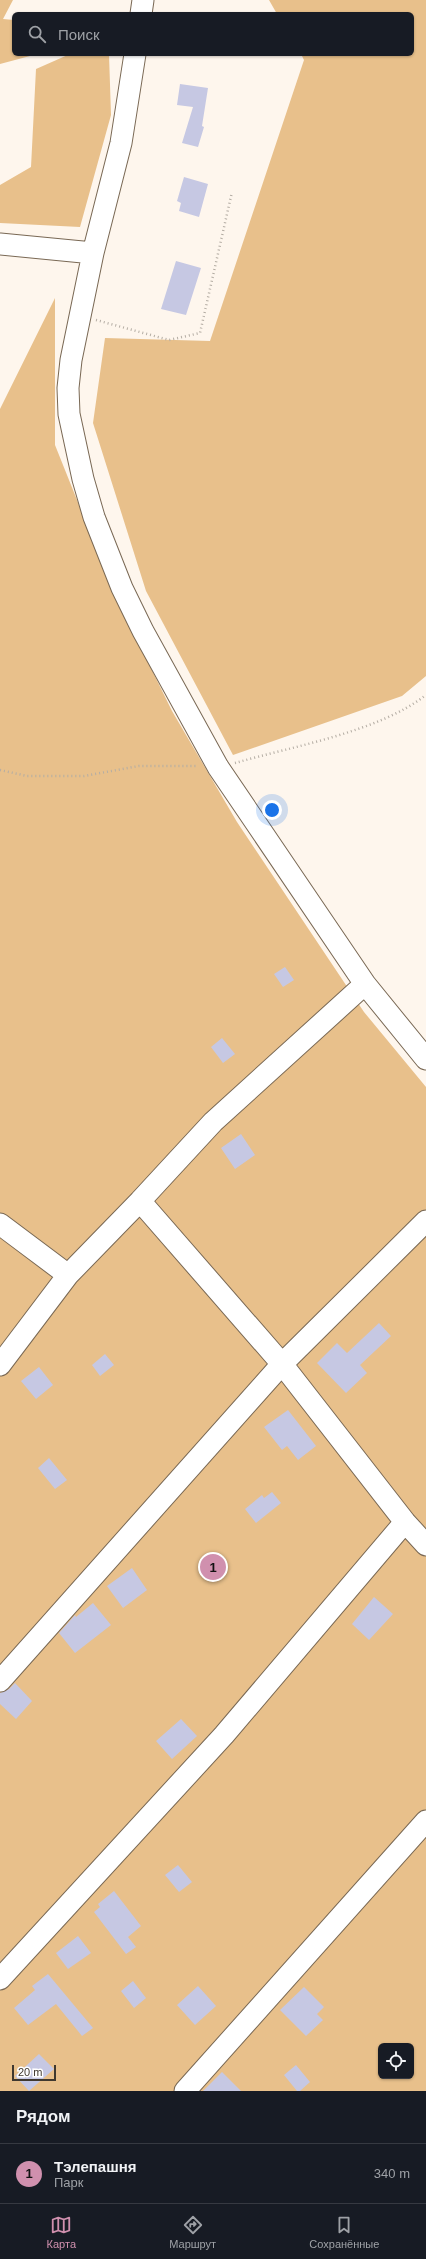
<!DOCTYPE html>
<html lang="ru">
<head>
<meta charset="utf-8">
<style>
  :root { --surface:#171b24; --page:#20242c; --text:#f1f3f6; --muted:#9ea1a6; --line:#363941; --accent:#d090ae }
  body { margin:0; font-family:Helvetica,sans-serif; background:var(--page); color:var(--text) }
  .controls { position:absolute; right:12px; bottom:12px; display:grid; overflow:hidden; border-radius:6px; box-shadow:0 1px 3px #0004 }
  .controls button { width:36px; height:36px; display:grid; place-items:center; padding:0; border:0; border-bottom:1px solid var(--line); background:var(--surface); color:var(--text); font:20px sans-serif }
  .scale { position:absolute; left:12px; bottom:10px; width:44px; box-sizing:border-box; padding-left:4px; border:2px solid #3f382f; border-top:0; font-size:11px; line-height:14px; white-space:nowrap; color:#3f382f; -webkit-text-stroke:3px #fff; paint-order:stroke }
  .you { position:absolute; left:272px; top:810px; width:14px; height:14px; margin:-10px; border:3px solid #fff; border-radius:50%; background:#1a73e8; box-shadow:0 0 0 6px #1a73e833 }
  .badge { display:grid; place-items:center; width:26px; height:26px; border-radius:50%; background:var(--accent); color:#111; font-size:13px; font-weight:700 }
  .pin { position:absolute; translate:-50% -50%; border:2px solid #fff; box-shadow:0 1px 4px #0006 }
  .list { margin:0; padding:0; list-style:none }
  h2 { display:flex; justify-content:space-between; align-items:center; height:52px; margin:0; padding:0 16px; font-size:17px }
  h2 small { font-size:13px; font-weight:400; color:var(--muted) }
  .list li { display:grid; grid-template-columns:26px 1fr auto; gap:12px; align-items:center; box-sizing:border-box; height:60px; padding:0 16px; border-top:1px solid var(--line) }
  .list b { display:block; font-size:15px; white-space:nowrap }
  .list p { margin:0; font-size:13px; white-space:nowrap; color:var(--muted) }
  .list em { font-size:13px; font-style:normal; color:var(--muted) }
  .icon { flex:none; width:22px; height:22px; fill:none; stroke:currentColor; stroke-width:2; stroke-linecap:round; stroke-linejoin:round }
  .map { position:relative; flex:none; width:426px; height:2091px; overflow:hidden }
  .search { position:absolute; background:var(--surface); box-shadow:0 1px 3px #0004; left:12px; right:12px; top:12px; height:44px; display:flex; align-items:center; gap:10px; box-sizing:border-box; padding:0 14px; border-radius:6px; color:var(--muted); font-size:15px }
  .sheet { height:112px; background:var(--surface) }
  nav { display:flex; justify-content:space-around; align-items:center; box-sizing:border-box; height:56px; border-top:1px solid var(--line); background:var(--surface); font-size:11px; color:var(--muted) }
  nav a { display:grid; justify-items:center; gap:2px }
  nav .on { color:var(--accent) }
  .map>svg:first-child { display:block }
  .green { fill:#e8c08b; fill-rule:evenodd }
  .building { fill:#c6c8e3 }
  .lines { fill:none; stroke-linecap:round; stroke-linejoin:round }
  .minor-casing { stroke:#796854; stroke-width:23 }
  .path { stroke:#b4ada4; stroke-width:2.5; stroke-dasharray:1 3; stroke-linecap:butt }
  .minor { stroke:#fff; stroke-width:21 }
</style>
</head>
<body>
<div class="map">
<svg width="426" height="2091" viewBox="0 0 426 2091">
  <rect width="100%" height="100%" fill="#fef6ed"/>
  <path class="green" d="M0,0H13L3,19L14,20V54L30,56L0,64Z
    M269,0H426V676L402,696L233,755L146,591L93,423L105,338L210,341L304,60L301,54H412V14H277Z
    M70,54H109L111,115L80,227L0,223V185L31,167L36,69Z
    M55,298V445L115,595L172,711L237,822L364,1012L426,1087V2091H0V409ZM381,2046H411V2076H381Z"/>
  <path class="building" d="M180,84L208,88L202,126L204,127L198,147L182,143L193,107L177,105Z
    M184,177L208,184L199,217L179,211L181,203L177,201Z
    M176,261L201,268L186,315L161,309Z
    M285,967L294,980L283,987L274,974Z
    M222,1038L235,1054L223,1063L211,1047Z
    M241,1134L255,1155L235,1169L221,1148Z
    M379,1323L391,1336L360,1365L367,1373L346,1393L317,1363L337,1343L347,1353Z
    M105,1354L114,1365L100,1376L92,1365Z
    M39,1367L53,1385L36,1399L21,1381Z
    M288,1410L316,1446L298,1460L287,1446L282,1450L264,1427Z
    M49,1458L67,1480L55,1489L38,1468Z
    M272,1492L281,1503L256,1523L245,1509L262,1495L264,1498Z
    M132,1568L147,1590L123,1608L107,1586Z
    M374,1597L393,1614L369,1640L352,1624Z
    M93,1603L111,1625L75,1653L59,1633L75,1615L76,1617Z
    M15,1683L32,1701L16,1719L0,1704V1693L9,1689Z
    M181,1719L197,1736L172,1759L156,1741Z
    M178,1865L192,1882L179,1892L165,1875Z
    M114,1891L141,1926L128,1937L136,1947L126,1954L94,1912L100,1907L98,1904Z
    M78,1936L91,1953L68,1969L56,1953Z
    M48,1974L93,2028L82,2036L56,2004L28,2025L14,2008L35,1990L32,1986Z
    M133,1981L146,1998L134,2008L121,1991Z
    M198,1986L216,2006L195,2025L177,2005Z
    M304,1987L324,2007L317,2014L323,2020L306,2036L280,2010Z
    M39,2054L54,2069L29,2091L15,2076Z
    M296,2065L310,2082L300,2091H297L284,2075Z
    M222,2072L241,2091H203Z"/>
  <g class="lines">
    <defs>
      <path id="minor" d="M141,14L143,0
        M135,54L121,143L93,253L71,360L68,388L69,414L83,479L94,517L122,588L143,631L218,767L365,984L426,1059
        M0,244L93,253
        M140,1201L282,1364L405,1522L426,1545
        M0,1224L68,1275
        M0,1365L68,1275L140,1201L213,1122L365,984
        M0,1681L282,1364L426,1221
        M0,1979L224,1735L405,1522
        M185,2091L426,1821"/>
    </defs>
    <use href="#minor" class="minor-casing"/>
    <path class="path" d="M96,320L169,340L200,333L232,192
      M235,763C294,746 378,732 426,695
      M0,770L27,776H84L139,766H197"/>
    <use href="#minor" class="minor"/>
  </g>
</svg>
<div class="controls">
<button><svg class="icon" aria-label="locate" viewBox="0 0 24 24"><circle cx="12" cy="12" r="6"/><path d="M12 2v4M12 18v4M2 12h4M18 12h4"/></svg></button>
</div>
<div class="scale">20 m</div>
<div class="you"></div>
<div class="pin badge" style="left:213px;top:1567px">1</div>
<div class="search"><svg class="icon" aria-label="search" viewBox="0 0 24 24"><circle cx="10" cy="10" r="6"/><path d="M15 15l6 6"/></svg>Поиск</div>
</div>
<section class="sheet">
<h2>Рядом<small></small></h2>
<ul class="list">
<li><span class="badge">1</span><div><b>Тэлепашня</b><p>Парк</p></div><em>340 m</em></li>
</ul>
</section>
<nav>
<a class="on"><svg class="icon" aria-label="map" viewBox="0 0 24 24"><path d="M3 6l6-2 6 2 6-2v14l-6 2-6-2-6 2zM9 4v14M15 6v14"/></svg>Карта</a>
<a><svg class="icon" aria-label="directions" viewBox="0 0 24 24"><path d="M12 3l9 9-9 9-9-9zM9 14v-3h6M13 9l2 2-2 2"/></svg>Маршрут</a>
<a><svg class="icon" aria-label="saved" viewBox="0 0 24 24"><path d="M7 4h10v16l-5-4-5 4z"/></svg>Сохранённые</a>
</nav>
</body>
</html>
